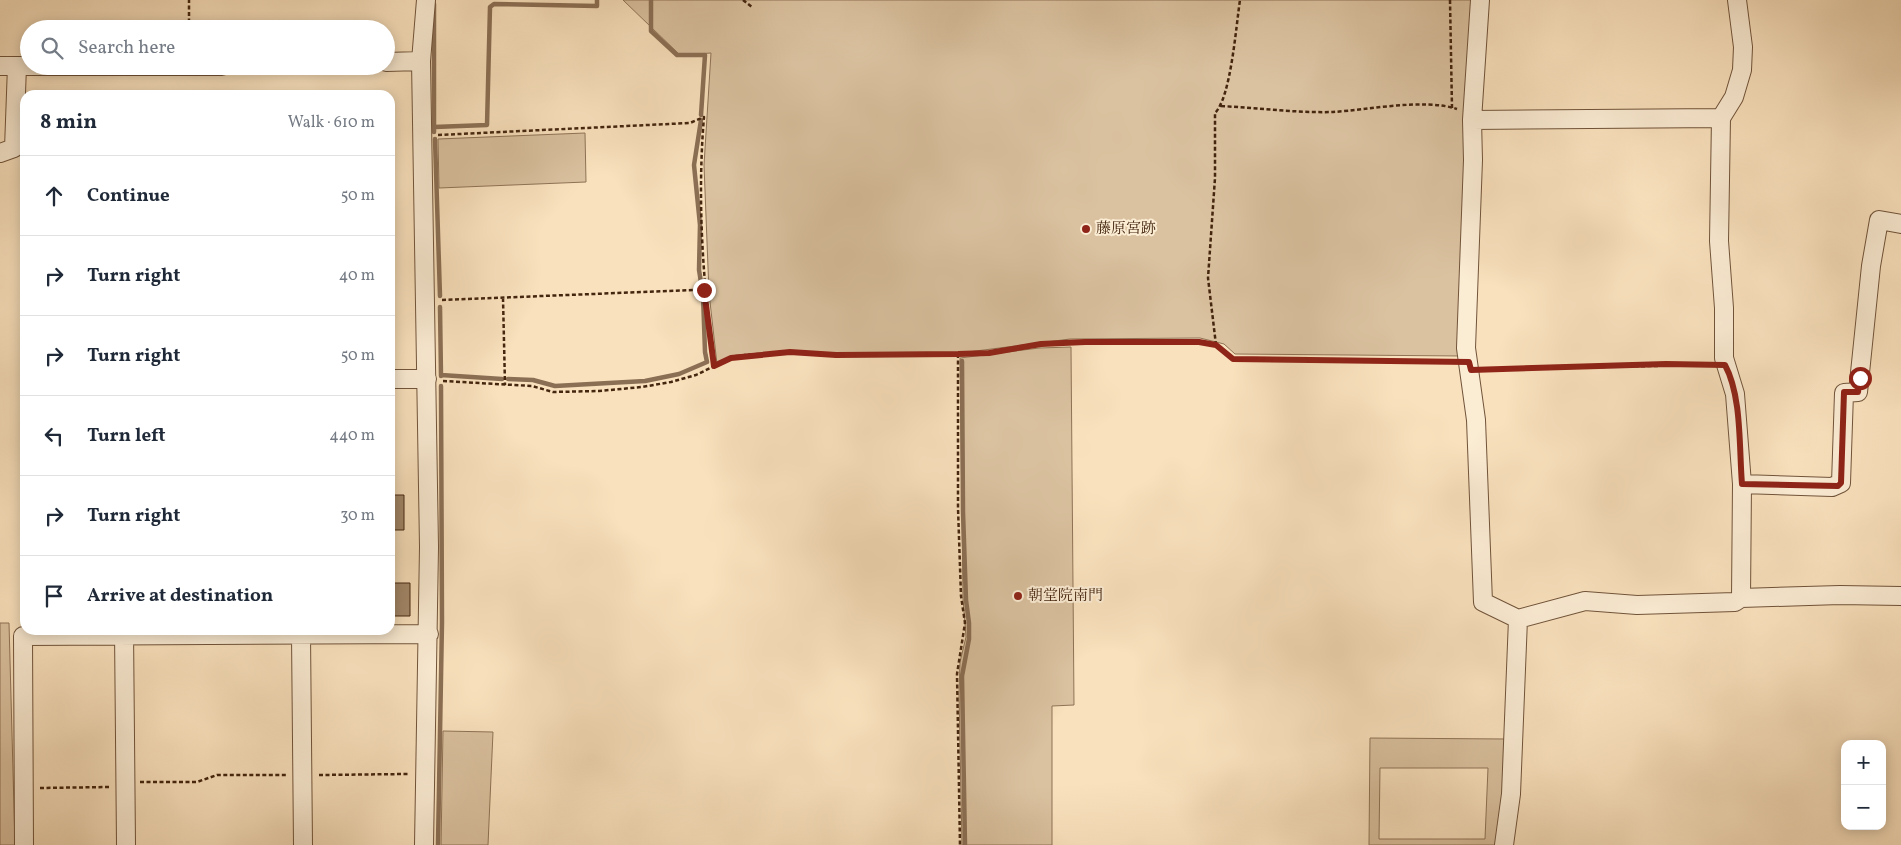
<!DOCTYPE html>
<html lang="en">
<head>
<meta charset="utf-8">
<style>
  :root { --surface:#fff; --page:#f2f2f3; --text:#1f2937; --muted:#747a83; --line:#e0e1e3 }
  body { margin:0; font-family:Vollkorn,"Noto Serif JP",serif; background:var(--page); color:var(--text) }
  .controls { position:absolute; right:15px; bottom:15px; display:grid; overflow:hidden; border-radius:10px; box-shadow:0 2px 12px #0003 }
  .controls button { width:45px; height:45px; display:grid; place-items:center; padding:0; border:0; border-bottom:1px solid var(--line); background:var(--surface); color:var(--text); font:25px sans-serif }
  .stop { position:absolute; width:15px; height:15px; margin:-11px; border:4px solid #8f2418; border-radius:50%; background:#fff }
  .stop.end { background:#8f2418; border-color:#fff; box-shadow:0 1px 5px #0008 }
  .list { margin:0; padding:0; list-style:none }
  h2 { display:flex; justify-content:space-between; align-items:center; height:65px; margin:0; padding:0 20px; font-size:21px }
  h2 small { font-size:16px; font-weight:400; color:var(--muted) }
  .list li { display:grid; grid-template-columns:32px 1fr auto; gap:15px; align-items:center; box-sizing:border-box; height:80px; padding:0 20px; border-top:1px solid var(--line) }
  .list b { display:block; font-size:19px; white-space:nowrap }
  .list em { font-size:16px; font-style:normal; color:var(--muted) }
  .icon { flex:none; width:28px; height:28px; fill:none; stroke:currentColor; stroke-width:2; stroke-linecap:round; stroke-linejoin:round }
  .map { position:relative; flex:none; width:1901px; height:845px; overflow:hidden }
  .search { position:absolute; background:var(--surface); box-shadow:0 2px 12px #0003; left:20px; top:20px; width:375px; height:55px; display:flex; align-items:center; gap:12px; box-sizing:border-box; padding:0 18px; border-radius:28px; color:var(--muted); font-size:19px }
  .panel { position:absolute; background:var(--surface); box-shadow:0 2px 12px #0003; left:20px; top:90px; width:375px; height:545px; border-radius:15px }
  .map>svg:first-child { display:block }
  .green { fill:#dac19f; stroke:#8f7356; fill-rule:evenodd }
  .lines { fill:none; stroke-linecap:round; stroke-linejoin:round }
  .stream { stroke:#8b6f54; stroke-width:4.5 }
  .building { fill:#a28769; stroke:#44250e }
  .minor-casing { stroke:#71543a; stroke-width:20 }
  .path { stroke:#44250e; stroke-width:2.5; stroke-dasharray:4 2.5; stroke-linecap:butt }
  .minor { stroke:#fbecd4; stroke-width:18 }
  .route { stroke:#8f2418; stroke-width:6 }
  .poi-dot { fill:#8f2418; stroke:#fbecd4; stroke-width:2 }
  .labels { text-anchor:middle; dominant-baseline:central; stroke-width:4; stroke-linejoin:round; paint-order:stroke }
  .poi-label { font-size:15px; fill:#44250e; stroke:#fbecd4; text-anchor:start }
</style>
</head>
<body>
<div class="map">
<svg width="1901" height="845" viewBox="0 0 1901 845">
  <rect width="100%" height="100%" fill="#f9e1bd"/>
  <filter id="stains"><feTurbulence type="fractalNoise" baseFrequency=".004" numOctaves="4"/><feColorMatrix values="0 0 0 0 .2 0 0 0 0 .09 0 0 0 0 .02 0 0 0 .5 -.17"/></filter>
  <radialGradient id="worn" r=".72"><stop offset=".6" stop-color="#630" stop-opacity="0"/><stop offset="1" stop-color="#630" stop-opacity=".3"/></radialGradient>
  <path class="green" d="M623,0H1474L1461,356L1235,354L1224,344L1200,338L1070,339L960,353L839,354L789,351L736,355L717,364L709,293L704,165L711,53L680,55Z
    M585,133L586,182L439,188L438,139Z
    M1071,347L1074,705L1052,706V845H962L959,694L960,662L966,637L963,598L960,358L1039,348Z
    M0,623H9L15,845H0Z
    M443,731L493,732L488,845H441Z
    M1370,738L1506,739L1504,790L1498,845H1369ZM1380,768H1488L1485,839H1379Z"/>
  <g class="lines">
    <path class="stream" d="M651,0V31L677,55H705L701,115
      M434,127L487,125L490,7L494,4L597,6V0
      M434,132V4
      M435,139L440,296
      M440,307L441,376
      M962,361L963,512L966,600L969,623V639L962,676L965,845
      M441,375L502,379
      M508,379L533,380L555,386L645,381L679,374L707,362L705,352L703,295L699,270L700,225L694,165L701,120
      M438,845L442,622L441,386"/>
  </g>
  <path class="building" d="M390,495H404V530H390Z
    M390,583H410V616H390Z"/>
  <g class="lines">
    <defs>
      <path id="minor" d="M1480,0L1472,120L1473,160L1466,348L1476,420L1483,602L1518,619L1585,601L1637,605L1735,602L1741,598L1840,595L1901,596
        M1737,0L1743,47L1742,70L1734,97L1721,118L1719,241L1724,308V358L1735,394L1742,484L1741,598
        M386,62L421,61
        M0,66H17
        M1472,120L1721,118
        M0,153L14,148L17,66H222
        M390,379H427
        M1742,484L1832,487L1841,483L1844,393L1858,392L1871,266L1879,220L1901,224
        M124,630L126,845
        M301,635L303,845
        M24,845L23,636L429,634
        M424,845L429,547L421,61L426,0
        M1504,845L1511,794L1518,619"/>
    </defs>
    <use href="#minor" class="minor-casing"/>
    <path class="path" d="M743,0L752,7
      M1450,0L1452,108
      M189,29V0
      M1221,106C1259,108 1296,113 1333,112C1367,110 1425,98 1457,109
      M438,135L690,123L704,117C697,200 703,283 714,365
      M503,298L505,385
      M442,300L693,290
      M1216,345L1208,278L1215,178V113C1231,97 1236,26 1240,0
      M958,354V508L961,596L965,623L957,674L960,845
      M1485,369L1709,365
      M443,381L532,386L553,392L599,391L642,387L671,382L696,375L731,358L745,355L791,352L836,355L958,354L989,353L1041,345L1085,342L1199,341L1216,345L1233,359L1452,362
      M319,775L408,774
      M140,782H197L217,775H286
      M40,788L109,787"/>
    <use href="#minor" class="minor"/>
  </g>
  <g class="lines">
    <path class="route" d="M704,290L714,366L731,358L790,352L836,355L958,354L989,353L1041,344L1085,342H1199L1216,345L1233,359L1469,362L1471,370L1666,364L1725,365C1742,396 1739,449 1742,484L1838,486L1841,483L1844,392H1858L1860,378"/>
  </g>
  <g class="poi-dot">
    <circle cx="1086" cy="229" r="5"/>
    <circle cx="1018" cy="596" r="5"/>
  </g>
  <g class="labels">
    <g class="poi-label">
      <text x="1096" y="229">藤原宮跡</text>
      <text x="1028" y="596">朝堂院南門</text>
    </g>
  </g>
  <rect width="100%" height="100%" filter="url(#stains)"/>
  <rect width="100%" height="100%" fill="url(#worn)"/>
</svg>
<div class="controls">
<button>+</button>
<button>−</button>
</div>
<div class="stop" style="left:1860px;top:378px"></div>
<div class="stop end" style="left:704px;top:290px"></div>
<div class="search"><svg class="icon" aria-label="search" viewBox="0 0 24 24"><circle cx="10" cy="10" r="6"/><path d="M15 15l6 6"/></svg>Search here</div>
<section class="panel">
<h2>8 min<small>Walk · 610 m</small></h2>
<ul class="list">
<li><svg class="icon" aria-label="ahead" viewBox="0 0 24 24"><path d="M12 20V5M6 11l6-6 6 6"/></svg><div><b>Continue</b></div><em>50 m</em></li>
<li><svg class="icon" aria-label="right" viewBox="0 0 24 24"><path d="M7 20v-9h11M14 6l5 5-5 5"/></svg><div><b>Turn right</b></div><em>40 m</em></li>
<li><svg class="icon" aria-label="right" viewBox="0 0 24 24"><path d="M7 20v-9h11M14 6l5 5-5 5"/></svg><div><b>Turn right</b></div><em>50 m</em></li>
<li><svg class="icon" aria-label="left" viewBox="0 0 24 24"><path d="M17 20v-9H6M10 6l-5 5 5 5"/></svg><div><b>Turn left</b></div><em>440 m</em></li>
<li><svg class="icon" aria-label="right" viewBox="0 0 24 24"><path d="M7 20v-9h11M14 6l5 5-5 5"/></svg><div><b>Turn right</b></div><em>30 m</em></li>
<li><svg class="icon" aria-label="arrive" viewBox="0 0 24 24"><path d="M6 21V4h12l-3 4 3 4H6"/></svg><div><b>Arrive at destination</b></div></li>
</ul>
</section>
</div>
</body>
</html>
